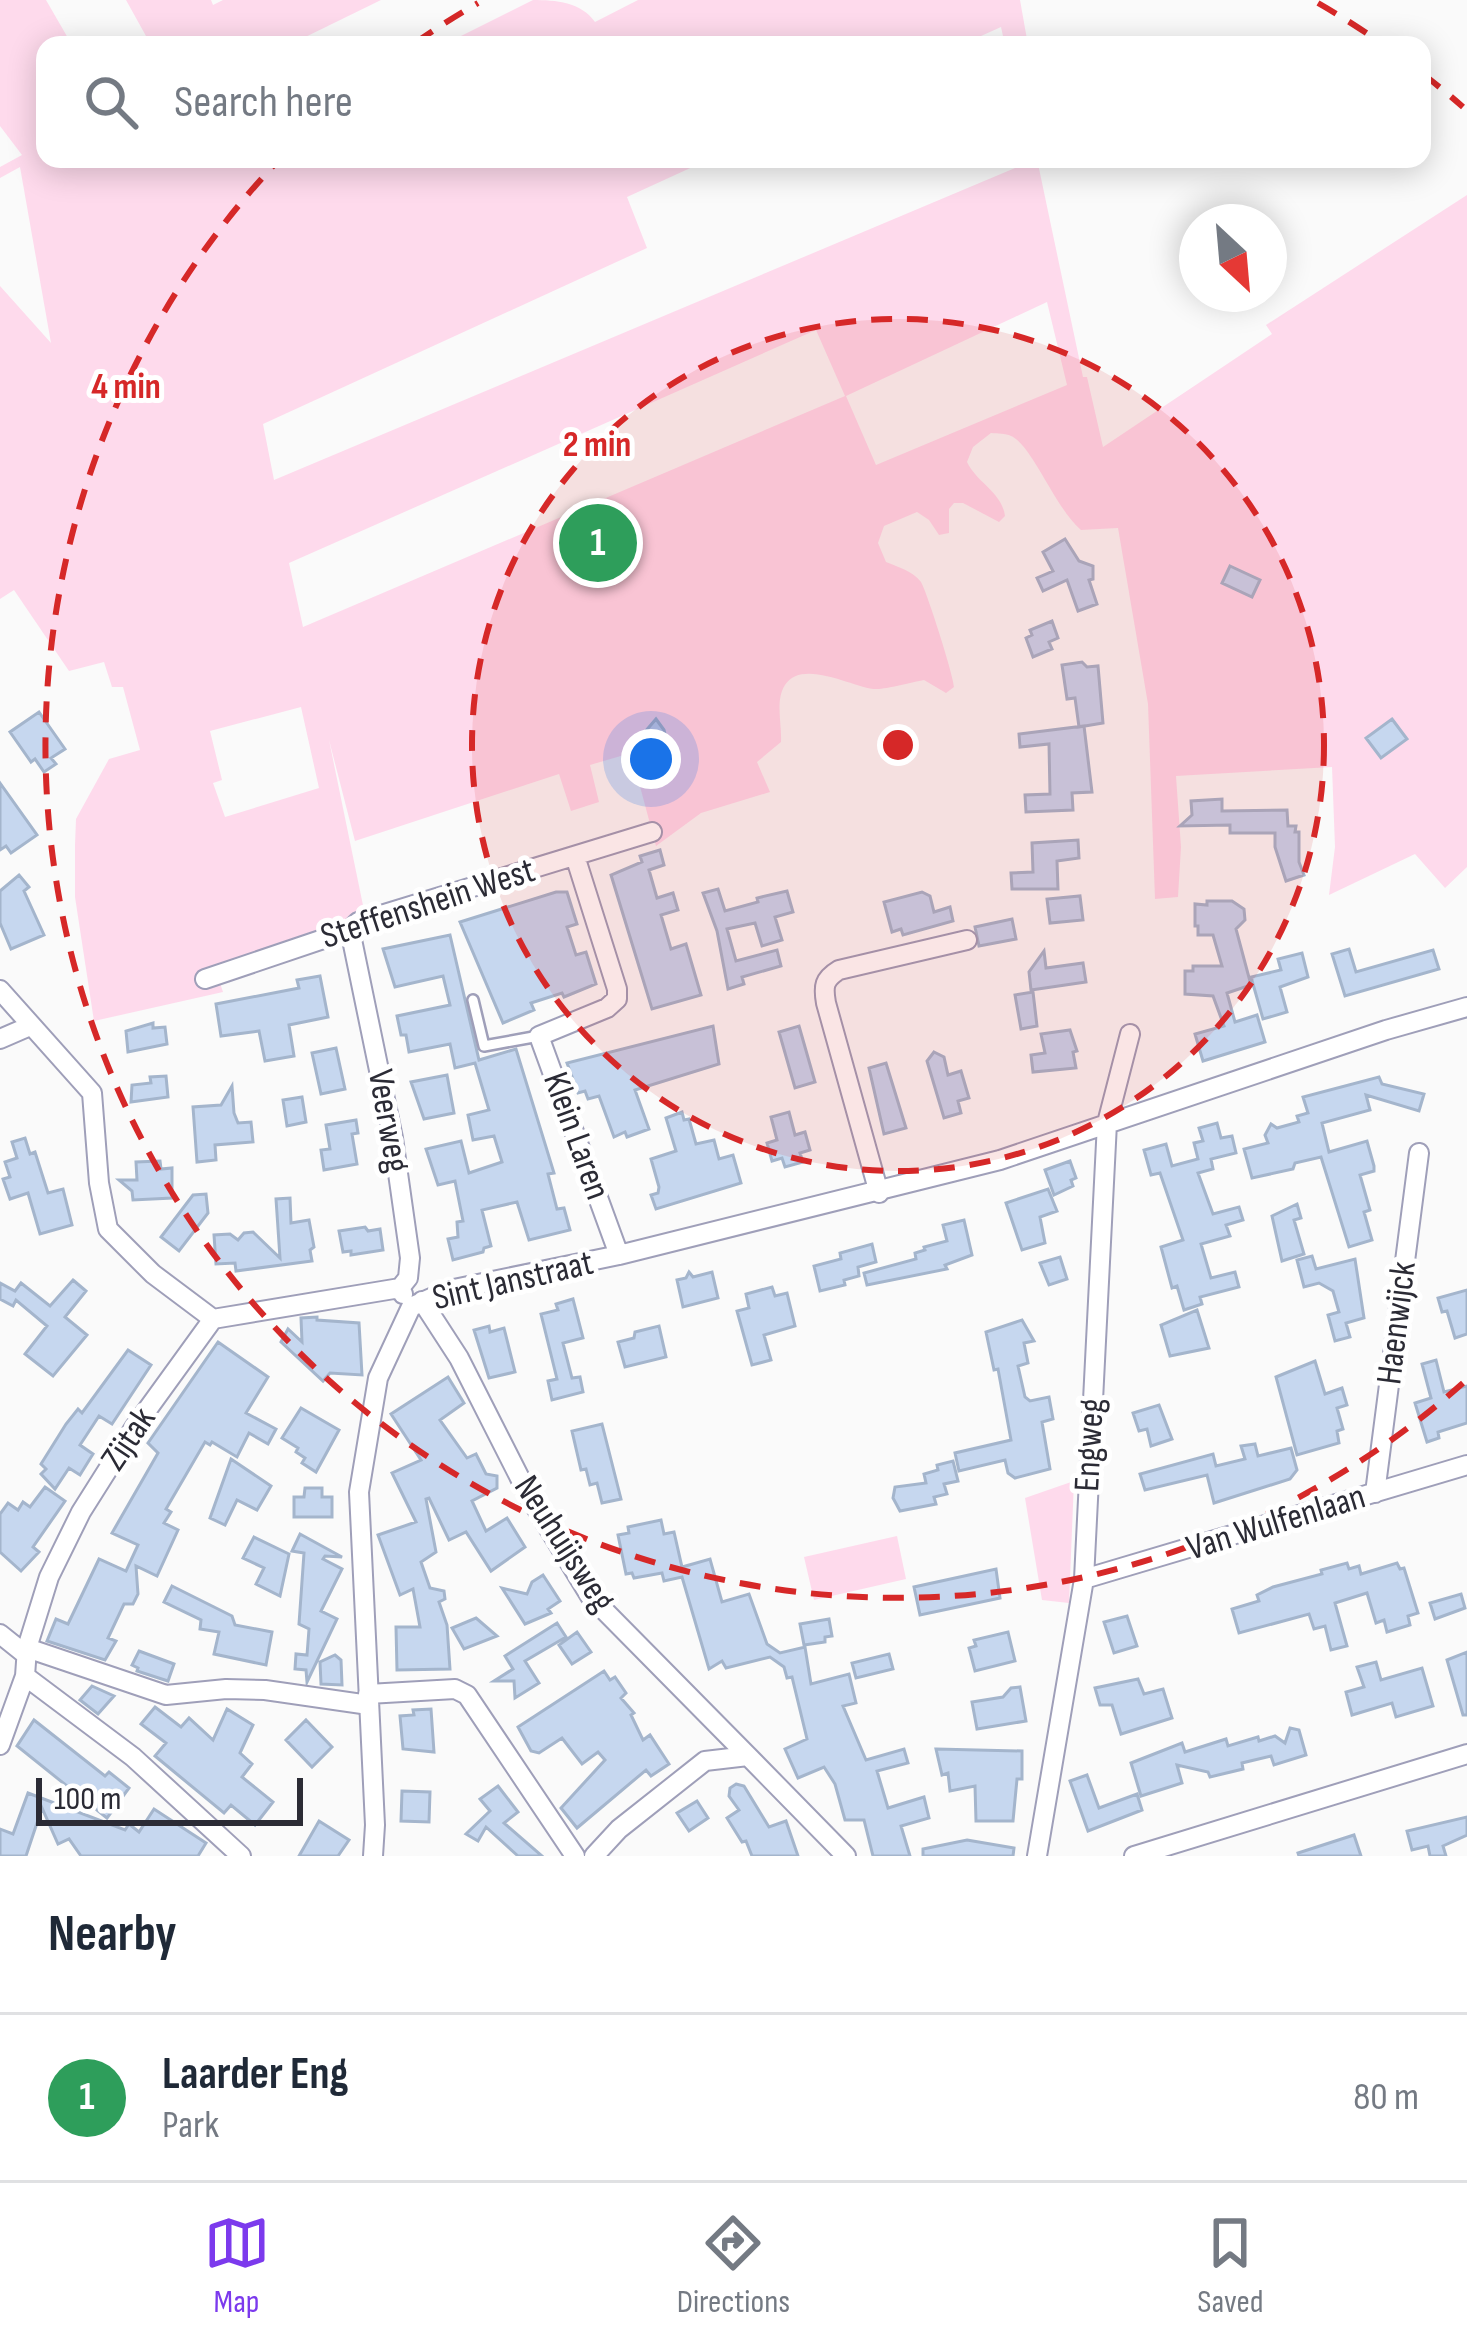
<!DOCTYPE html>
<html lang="en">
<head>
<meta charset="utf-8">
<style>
  :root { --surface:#fff; --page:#f2f2f3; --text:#1f2937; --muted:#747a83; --line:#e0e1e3; --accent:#7c3aed }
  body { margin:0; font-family:"Sofia Sans Condensed",sans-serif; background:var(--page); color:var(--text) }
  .compass { position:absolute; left:1179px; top:204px; width:108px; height:108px; border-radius:50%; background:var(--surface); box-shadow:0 6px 30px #0003; rotate:154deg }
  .scale { position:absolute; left:36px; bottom:30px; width:267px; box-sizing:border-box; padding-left:12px; border:6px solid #2b2b35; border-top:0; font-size:33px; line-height:42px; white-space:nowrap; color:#2b2b35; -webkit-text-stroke:9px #fff; paint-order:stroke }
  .you { position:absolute; left:651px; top:759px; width:42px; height:42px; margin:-30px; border:9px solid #fff; border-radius:50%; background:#1a73e8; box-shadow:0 0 0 18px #1a73e833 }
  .badge { display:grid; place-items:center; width:78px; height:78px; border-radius:50%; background:var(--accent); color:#fff; font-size:39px; font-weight:700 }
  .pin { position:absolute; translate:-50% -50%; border:6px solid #fff; box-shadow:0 3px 12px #0006 }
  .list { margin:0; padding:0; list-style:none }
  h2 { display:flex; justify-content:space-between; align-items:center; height:156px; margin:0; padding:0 48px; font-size:51px }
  h2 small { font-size:39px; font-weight:400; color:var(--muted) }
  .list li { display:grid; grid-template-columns:78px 1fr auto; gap:36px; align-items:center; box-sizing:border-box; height:168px; padding:0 48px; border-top:3px solid var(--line) }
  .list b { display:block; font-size:45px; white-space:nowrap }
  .list p { margin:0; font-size:39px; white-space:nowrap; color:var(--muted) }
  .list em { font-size:39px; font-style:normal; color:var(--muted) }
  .icon { flex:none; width:66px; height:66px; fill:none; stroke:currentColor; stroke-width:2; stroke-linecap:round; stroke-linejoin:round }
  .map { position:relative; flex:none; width:1467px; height:1856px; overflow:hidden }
  .search { position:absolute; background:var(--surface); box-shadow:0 6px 30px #0003; left:36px; right:36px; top:36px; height:132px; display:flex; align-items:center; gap:30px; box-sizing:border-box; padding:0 42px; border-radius:24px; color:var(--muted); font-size:45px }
  .sheet { height:324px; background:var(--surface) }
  nav { display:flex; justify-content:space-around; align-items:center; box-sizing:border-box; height:168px; border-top:3px solid var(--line); background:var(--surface); font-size:33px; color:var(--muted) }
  nav a { display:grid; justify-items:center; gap:6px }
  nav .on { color:var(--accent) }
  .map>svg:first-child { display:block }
  .green { fill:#fedaec; fill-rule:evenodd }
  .building { fill:#c6d7ef; stroke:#a4b5cc; stroke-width:3 }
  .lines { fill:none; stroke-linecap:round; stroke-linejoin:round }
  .service-casing { stroke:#9f9fb9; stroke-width:14 }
  .minor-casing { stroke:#9f9fb9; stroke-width:22 }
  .service { stroke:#fff; stroke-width:9 }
  .minor { stroke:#fff; stroke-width:18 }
  .ring { fill:none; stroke:#d62828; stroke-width:6; stroke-dasharray:21 15 }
  .labels { text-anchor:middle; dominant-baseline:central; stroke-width:10; stroke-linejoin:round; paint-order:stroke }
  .street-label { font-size:36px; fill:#2b2b35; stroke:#fff }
  .centre { fill:#d62828; stroke:#fff; stroke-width:6 }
  .ring-label { font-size:36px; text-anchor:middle; font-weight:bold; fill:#d62828; stroke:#fff; stroke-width:10; stroke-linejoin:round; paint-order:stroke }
</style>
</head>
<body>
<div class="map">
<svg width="1467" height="1856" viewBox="0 0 1467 1856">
  <rect width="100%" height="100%" fill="#fafafa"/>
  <path class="green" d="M0,0H46L72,45H45V159H710L627,197L647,248L263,424L274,480L1027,163V159H1037L1083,377H1087L1103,447L1272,334L1266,325L1467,195V867L1445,888L1415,854L1329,895L1335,847L1332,767L1176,776L1181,847L1178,897L1155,899L1148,704L1118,528L1081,530C1055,508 1032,445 1011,436C1005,433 998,434 991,433L973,447L967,462C977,483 1002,492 1005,516L999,522L963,503H954L949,509V533L939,535L929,520L917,512L884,526L878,543L886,562C898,567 913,571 921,582C927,592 954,677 954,687L946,693L924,680C913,682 887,689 877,689C857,690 803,657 785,685C775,700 782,724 781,742L757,762L770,792L701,813L656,846L631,753L590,765L599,802L571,811L559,774L355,841L329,740L365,915L216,971L223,992L94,1021L75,897V845L76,819L109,759L140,750L123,687H112L104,662L69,671L14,590L0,599V286L51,343L20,167L0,178V167L22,155L0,126ZM1047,302L1067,385L876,465L846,396ZM816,330L845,396L303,627L289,563ZM301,707L319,788L225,817L213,783L222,780L210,731Z
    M126,0H211L213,5L223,0H381L289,45H151Z
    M533,0C556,0 581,2 595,22L638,0H1020L1028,45H1005L1001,27L961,45H443Z
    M1074,1481L1069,1603L1042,1600L1025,1498Z
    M897,1536L906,1579L814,1600L804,1557Z"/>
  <path class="building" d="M1065,539L1079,561L1093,566V579L1089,580L1097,604L1078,611L1067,580L1043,591L1037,578L1053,571L1043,552Z
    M1230,566L1260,580L1252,597L1222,583Z
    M1052,621L1058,638L1049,642L1052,649L1033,657L1026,638L1032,635L1030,630Z
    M1082,662L1087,667L1098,666L1103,723L1079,727L1075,698L1067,699L1062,665Z
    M39,712L65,749L51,758L56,764L44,772L35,759L31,762L10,732Z
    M656,719L664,730L671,758L657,761L651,740L644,733Z
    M1392,719L1407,739L1381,758L1366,738Z
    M1084,726L1092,792L1072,793L1073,810L1026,812L1025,795L1050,794L1049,744L1020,747L1019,734Z
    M0,783L37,835L11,853L6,846L0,850Z
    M1222,799V811L1287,810L1288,826H1296L1295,832H1299V862L1304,875L1286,881L1275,847V833H1230V825L1180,826L1192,815L1191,801Z
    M1078,840L1079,858L1057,861L1058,889H1012L1011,873L1033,872L1032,843Z
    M660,850L664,865L649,870L657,898L673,893L678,910L661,915L671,949L686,944L701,995L652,1009L611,875L642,862L640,856Z
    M19,875L29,887L24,891L44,935L11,949L0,923V891Z
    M718,889L725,911L758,902L757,898L787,891L793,912L775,917L782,940L762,946L755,923L727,929L736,961L777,950L781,966L742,977L744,984L728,989L717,931L703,893Z
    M556,892H567L577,924L567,927L576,955L586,952L596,984L564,997L562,993L531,1003L534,1010L503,1023L460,922Z
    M922,892L930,896L934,912L950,907L953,921L903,935L901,929L892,932L884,902Z
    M1080,896L1083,920L1050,923L1047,899Z
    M1207,901H1232L1244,909L1245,920L1236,929L1251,985L1227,993L1235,1022L1257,1015L1265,1042L1203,1061L1195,1034L1224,1026L1213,996L1185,994V971H1193V966H1222L1213,935H1198V926H1195V904L1207,905Z
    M1012,919L1016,939L979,946L975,927Z
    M450,935L479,1060L516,1049L554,1173L548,1174L557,1209L564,1208L570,1230L529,1240L517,1202L482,1210L491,1246L484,1248L483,1252L453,1260L448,1239L458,1237L457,1222L463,1221L455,1181L438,1185L426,1149L461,1141L469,1173L502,1162L494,1136L473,1140L468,1115L489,1110L475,1063L455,1068L450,1044L409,1052L406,1035H401L397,1016L450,1005L443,976L395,987L383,949Z
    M1349,949L1356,972L1433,950L1439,969L1345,996L1332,954Z
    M1044,951L1046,968L1083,963L1086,982L1031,990L1029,972Z
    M1302,953L1308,977L1280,987L1287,1012L1263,1019L1251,977L1281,970L1278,959Z
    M320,976L328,1017L289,1025L294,1056L265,1061L259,1031L221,1036L216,1004L299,988L297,980Z
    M1033,992L1037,1026L1021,1029L1015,995Z
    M153,1023V1028L165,1027L167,1044L128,1052L126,1031Z
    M713,1026L719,1064L635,1090L649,1129L627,1137L625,1132L614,1137L599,1096L588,1099L585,1091L578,1093L567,1063Z
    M799,1026L815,1082L795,1088L779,1032Z
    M1070,1030L1077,1051L1073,1052L1076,1068L1033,1072L1031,1055L1045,1053L1041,1034Z
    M336,1048L345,1089L321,1094L312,1053Z
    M934,1052L944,1057L948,1075L961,1071L969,1098L958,1101L961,1113L944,1118L927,1061Z
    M886,1063L906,1128L884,1134L869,1068Z
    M447,1075L454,1113L424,1119L411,1082Z
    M166,1076L168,1097L131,1102L132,1085L151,1083L150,1077Z
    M1379,1077L1382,1084L1424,1094L1419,1111L1366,1095L1370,1110L1322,1123L1329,1152L1367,1141L1374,1166V1171L1360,1175L1370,1210L1364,1212L1372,1240L1349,1247L1321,1157L1295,1163L1293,1169L1252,1178L1244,1149L1268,1143L1265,1135L1271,1124L1277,1128L1299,1122L1297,1116L1308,1113L1303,1097Z
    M232,1086L234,1113L238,1123L251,1122L253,1142L215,1145L216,1160L197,1162L193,1107L221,1105Z
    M302,1097L306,1122L287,1126L283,1100Z
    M682,1112L684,1120L689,1119L696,1144L714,1140L719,1159L733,1155L741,1183L656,1209L651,1195L658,1193L659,1187L651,1159L676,1151L666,1118Z
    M789,1112L795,1135L805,1132L810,1150L800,1153L803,1162L785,1167L782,1158L772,1161L767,1143L777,1140L771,1117Z
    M356,1120L358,1133L352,1134L357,1164L324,1170L321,1150L330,1149L326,1125Z
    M1217,1123L1221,1138L1232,1136L1236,1153L1211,1159L1213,1169L1198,1173L1213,1214L1239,1207L1243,1220L1226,1225L1230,1236L1201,1244L1211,1278L1235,1272L1239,1287L1200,1297L1202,1304L1184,1310L1177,1286L1172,1288L1161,1247L1183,1240L1160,1173L1151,1175L1144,1150L1166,1144L1172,1166L1198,1159L1194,1143L1203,1141L1199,1128Z
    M25,1138L30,1154L35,1152L48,1193L63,1189L72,1225L40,1234L28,1193L10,1199L3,1179L10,1177L5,1162L17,1158L12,1142Z
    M160,1161L161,1169L172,1168V1198L133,1200L132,1191L119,1180H137L136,1162Z
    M1070,1161L1076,1178L1071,1180L1073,1186L1054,1195L1045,1170Z
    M1048,1189L1057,1211L1040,1217L1045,1243L1022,1250L1006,1203Z
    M206,1194L208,1213L179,1251L161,1237L193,1195Z
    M290,1198L291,1223L309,1220L314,1247L310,1250L312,1261L236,1271L235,1263L216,1264L214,1235L230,1234L238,1240L244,1233L253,1232L280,1258L276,1199Z
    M1297,1204L1301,1218L1294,1220L1304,1254L1282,1261L1272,1216Z
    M964,1220L972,1255L945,1265L947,1269L867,1285L864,1273L916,1259L915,1253L925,1250L924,1247L947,1241L943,1225Z
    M365,1227L368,1231L380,1229L383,1250L351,1255V1251L343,1252L339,1231Z
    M872,1244L876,1262L858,1267L859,1276L844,1280L845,1285L820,1291L814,1266L841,1259L840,1253Z
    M1312,1256L1316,1269L1355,1259L1364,1318L1346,1323L1350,1337L1335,1341L1328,1315L1339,1312L1333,1291L1319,1283L1304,1287L1297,1260Z
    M1060,1257L1067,1279L1049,1285L1040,1263Z
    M689,1272L693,1277L712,1272L718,1298L683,1307L677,1280L686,1278Z
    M73,1280L86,1291L65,1317L87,1335L53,1376L25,1354L47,1326L16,1300L13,1306L0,1299V1283L15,1291L21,1283L50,1306Z
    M772,1287L775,1296L787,1293L795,1326L764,1335L771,1360L752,1365L737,1311L749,1308L746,1294Z
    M1467,1290V1334L1455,1338L1447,1311L1442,1312L1438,1298Z
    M573,1299L583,1338L563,1343L572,1378L580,1377L583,1392L552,1400L548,1381L557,1379L541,1314L558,1310L556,1304Z
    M1197,1310L1209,1348L1170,1356L1161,1325Z
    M317,1317V1320L359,1323L362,1375L330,1373L323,1381L281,1342L288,1329L302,1342L301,1318Z
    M1022,1320L1034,1341L1024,1343L1028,1363L1018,1366L1025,1397L1030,1401L1049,1397L1053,1419L1042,1422L1050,1469L1015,1478L1008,1473L1005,1460L959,1471L955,1453L1011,1440L998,1369L994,1370L986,1332Z
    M489,1326L490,1332L504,1328L515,1372L489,1378L474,1330Z
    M659,1326L666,1357L625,1367L618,1342L634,1338L635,1332Z
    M218,1342L268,1377L246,1413L276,1429L268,1444L249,1433L237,1457L212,1442L210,1445L205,1442L166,1509L171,1512L164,1523L178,1530L157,1576L136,1566L138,1594L133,1604H124L108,1638L116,1641L105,1660L47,1641L56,1619L68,1624L99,1559L126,1571L138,1545L112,1533L158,1453L148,1443Z
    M128,1350L151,1365L112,1424L99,1416L80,1445L93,1454L80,1475L69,1468L55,1489L41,1474L46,1469L41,1464L66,1424L78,1409L82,1413Z
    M1436,1360L1444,1392L1467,1386V1423L1438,1432L1439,1438L1427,1442L1415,1403L1431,1398L1422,1364Z
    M1315,1361L1325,1394L1342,1388L1347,1405L1337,1408L1343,1429L1337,1431L1339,1443L1297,1455L1276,1377Z
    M448,1377L464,1403L440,1420L467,1458L476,1454L486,1474L497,1476V1488L472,1501L486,1531L507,1518L525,1547L491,1571L466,1532L449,1540L429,1498L426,1499L436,1552L421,1562L430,1588L444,1591L445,1599L439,1602L447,1625L450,1669L397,1670L396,1627H420L413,1589L400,1595L378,1535L416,1522L392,1473L421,1460L391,1414Z
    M1159,1405L1172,1439L1151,1446L1147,1429L1139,1431L1133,1413Z
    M301,1408L339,1430L316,1472L302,1463L305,1458L296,1452L298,1448L282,1438Z
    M602,1424L621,1499L602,1503L597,1483L590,1485L586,1469L581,1470L572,1431Z
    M1255,1444L1258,1456L1291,1448L1297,1470L1290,1479L1214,1503L1207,1475L1145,1490L1140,1474L1213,1454L1216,1466L1245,1459L1241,1446Z
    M231,1459L271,1486L257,1510L237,1500L225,1525L210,1518Z
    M953,1461L958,1481L944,1484L947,1494L934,1497L936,1504L900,1511L893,1498L895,1487L926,1483L924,1474L938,1470L937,1465Z
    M45,1487L65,1501L33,1547L39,1552L21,1571L0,1552V1514L8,1503L18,1510L23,1502L30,1507Z
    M305,1488H322V1497H332V1517H294V1497H304Z
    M661,1520L664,1534L674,1532L682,1567L710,1559L722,1602L749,1594L767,1644L780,1653L805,1647L811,1684L849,1674L856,1703L843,1706L866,1760L904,1749L908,1763L877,1771L888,1808L924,1797L929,1818L901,1826L910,1856H873L864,1820H845L835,1784L824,1767L798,1778L785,1749L807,1739L792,1677L787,1678L784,1667L770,1657L726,1668L722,1661L709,1669L682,1577L664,1581L662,1573L634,1578L632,1573L626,1574L618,1535L629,1533L628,1527Z
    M300,1534L342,1557L325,1556L323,1559L342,1569L321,1611L337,1619L307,1682L306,1670L295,1669L296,1654L307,1655L309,1629L299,1624L304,1553L292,1551Z
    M254,1537L289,1554L280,1596L256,1584L264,1568L243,1558Z
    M1347,1563L1349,1569L1359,1566L1361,1574L1397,1563L1400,1569L1404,1568L1418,1613L1408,1616L1410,1625L1387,1632L1384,1620L1376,1623L1367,1593L1335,1603L1347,1646L1331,1650L1325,1626L1314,1629L1309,1614L1239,1633L1232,1609L1259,1601L1257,1595L1273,1587L1322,1574L1321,1570Z
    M996,1569L1000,1598L920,1615L914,1587Z
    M543,1575L560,1601L548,1609L551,1613L525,1624L502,1588L527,1594L532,1582Z
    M172,1586L232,1616L235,1625L272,1632L266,1665L214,1654L219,1632L200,1629L201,1620L164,1602Z
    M1461,1594L1465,1608L1435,1619L1430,1603Z
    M1127,1616L1137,1646L1114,1653L1104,1622Z
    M476,1618L497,1636L464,1649L452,1628Z
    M829,1619L832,1636L825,1637V1642L804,1645L800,1624Z
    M557,1623L566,1637L525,1661L539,1683L515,1698L514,1681H494L513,1669L505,1656Z
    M577,1632L591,1652L572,1664L559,1645Z
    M1008,1632L1015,1661L975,1671L969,1648L976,1646L974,1640Z
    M139,1651L174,1664L168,1681L137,1671L138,1668L132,1665Z
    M1467,1652V1715H1463L1447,1660Z
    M889,1654L893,1669L856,1678L852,1663Z
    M335,1655L341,1660L342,1685L321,1684L320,1662Z
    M1376,1662L1381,1680L1422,1668L1433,1706L1396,1717L1392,1703L1352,1715L1346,1692L1364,1687L1357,1667Z
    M604,1671L610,1680L615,1677L626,1693L621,1698L634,1713L631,1715L643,1740L650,1735L669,1764L651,1776L646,1770L577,1828L561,1808L605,1760L598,1752L582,1764L562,1738L539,1753L531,1751L518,1727Z
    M1138,1679L1144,1694L1163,1689L1172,1718L1121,1734L1112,1705H1100L1095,1688Z
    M92,1686L114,1696L98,1714L80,1700Z
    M1020,1687L1026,1721L977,1729L972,1702L1003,1697L1011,1688Z
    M155,1707L181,1727L189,1718L213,1740L227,1709L253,1725L240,1753L252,1764L242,1777L273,1802L255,1825L231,1805L224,1813L155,1756L166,1743L141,1724Z
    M431,1709L434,1752L403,1749L400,1716L414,1715L413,1710Z
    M34,1720L105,1776L109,1772L129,1788L107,1818L17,1746Z
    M306,1720L332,1747L312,1767L286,1740Z
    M1290,1728L1299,1730L1306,1755L1274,1765L1271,1756L1242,1763L1243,1769L1210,1777L1208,1772L1177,1765L1182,1783L1141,1796L1131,1763L1182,1743L1185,1752L1226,1739L1228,1746L1258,1737L1259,1741L1275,1736L1285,1743Z
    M936,1749L1022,1751V1779H1017L1013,1821H976L975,1786L950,1791L948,1773L942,1775Z
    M1087,1775L1099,1808L1137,1794L1142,1810L1088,1831L1070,1781Z
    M736,1784L744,1786L769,1827L786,1821L798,1856H752L746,1841L742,1842L727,1818L739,1810L729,1796L730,1788Z
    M498,1786L518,1812L504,1823L542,1856H518L486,1827L478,1841L466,1834L490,1811L480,1799Z
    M402,1791L430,1792L429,1822L401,1821Z
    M28,1793L125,1830L129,1824L139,1832L154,1809L206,1843L198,1856H81L69,1839L58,1844L42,1808L26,1856H0V1829L13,1834Z
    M697,1801L708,1818L689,1831L677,1813Z
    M1467,1817V1835L1443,1846L1446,1856H1430L1428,1846L1412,1850L1407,1831Z
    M319,1821L349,1840L338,1856H299Z
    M1354,1835L1361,1856H1299L1298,1853Z
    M967,1840L1014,1848L1013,1856H923V1849Z"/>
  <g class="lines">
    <defs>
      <path id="service" d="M473,1000L484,1046L539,1036"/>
      <path id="minor" d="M575,856L617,989V999L607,1008L539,1036L619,1255
        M350,930L393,1138L410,1258L408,1278L400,1288L403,1294
        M205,979L350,930L358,922L652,832
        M0,990L92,1093L99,1183L108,1229L153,1274L213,1319
        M0,1039L30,1026
        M879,1193L826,1003C823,986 824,979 839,970L967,940
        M422,1301L459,1358L529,1496L590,1596L748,1756
        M1375,1493L1419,1153
        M1084,1579L1467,1465
        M0,1634L25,1654
        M27,1648L166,1695L226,1689L265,1690L369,1705
        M25,1676L133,1757L241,1856
        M368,1694L455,1689L467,1695L575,1856
        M0,1745L25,1676L27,1648L49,1577L81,1512L134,1428L213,1319L400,1288
        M373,1856L375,1825L359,1492L378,1378L411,1307L449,1290L619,1255L1000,1160L1386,1030L1467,1007
        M594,1856L619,1829L705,1761L748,1756L846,1856
        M1037,1856L1084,1579L1107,1123L1130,1034
        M1134,1856L1467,1754"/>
    </defs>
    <use href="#service" class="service-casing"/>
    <use href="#minor" class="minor-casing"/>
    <use href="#service" class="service"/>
    <use href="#minor" class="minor"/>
  </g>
  <circle cx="898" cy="745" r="426" fill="#d62828" fill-opacity=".12"/>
  <g class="ring">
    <circle cx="898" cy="745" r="426"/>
    <path d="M1463 1383A852 852 0 0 1 275 164M415 43A852 852 0 0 1 478 3M1318 3A852 852 0 0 1 1381 43M1423 74A852 852 0 0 1 1463 107"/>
  </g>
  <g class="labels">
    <g class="street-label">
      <text transform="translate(428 904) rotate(-18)">Steffenshein West</text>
      <text transform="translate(388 1121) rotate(80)">Veerweg</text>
      <text transform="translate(576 1136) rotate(70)">Klein Laren</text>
      <text transform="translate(513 1281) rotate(-13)">Sint Janstraat</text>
      <text transform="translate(1397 1323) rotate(-83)">Haenwijck</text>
      <text transform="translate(129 1439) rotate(-56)">Zijtak</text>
      <text transform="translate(1090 1445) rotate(-87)">Engweg</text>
      <text transform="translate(1276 1523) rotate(-17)">Van Wulfenlaan</text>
      <text transform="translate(564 1544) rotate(57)">Neuhuijsweg</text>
    </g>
  </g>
  <circle cx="898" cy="745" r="18" class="centre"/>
  <g class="ring-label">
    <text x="126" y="398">4 min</text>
    <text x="597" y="456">2 min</text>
  </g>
</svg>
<svg class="compass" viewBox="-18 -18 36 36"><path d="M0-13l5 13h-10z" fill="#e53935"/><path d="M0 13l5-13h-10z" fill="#747a83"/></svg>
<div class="scale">100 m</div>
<div class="you"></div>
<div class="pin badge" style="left:598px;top:543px;background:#2e9e5b">1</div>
<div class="search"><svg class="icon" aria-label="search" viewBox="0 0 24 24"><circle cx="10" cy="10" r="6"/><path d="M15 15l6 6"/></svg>Search here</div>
</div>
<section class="sheet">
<h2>Nearby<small></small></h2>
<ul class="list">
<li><span class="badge" style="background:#2e9e5b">1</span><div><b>Laarder Eng</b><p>Park</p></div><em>80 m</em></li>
</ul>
</section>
<nav>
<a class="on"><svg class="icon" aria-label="map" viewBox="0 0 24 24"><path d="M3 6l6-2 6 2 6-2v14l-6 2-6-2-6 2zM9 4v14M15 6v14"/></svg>Map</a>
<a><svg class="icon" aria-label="directions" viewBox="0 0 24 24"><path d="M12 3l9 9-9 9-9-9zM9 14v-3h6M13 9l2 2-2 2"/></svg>Directions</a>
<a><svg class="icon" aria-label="saved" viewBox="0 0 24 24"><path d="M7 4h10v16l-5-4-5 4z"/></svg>Saved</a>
</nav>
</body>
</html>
